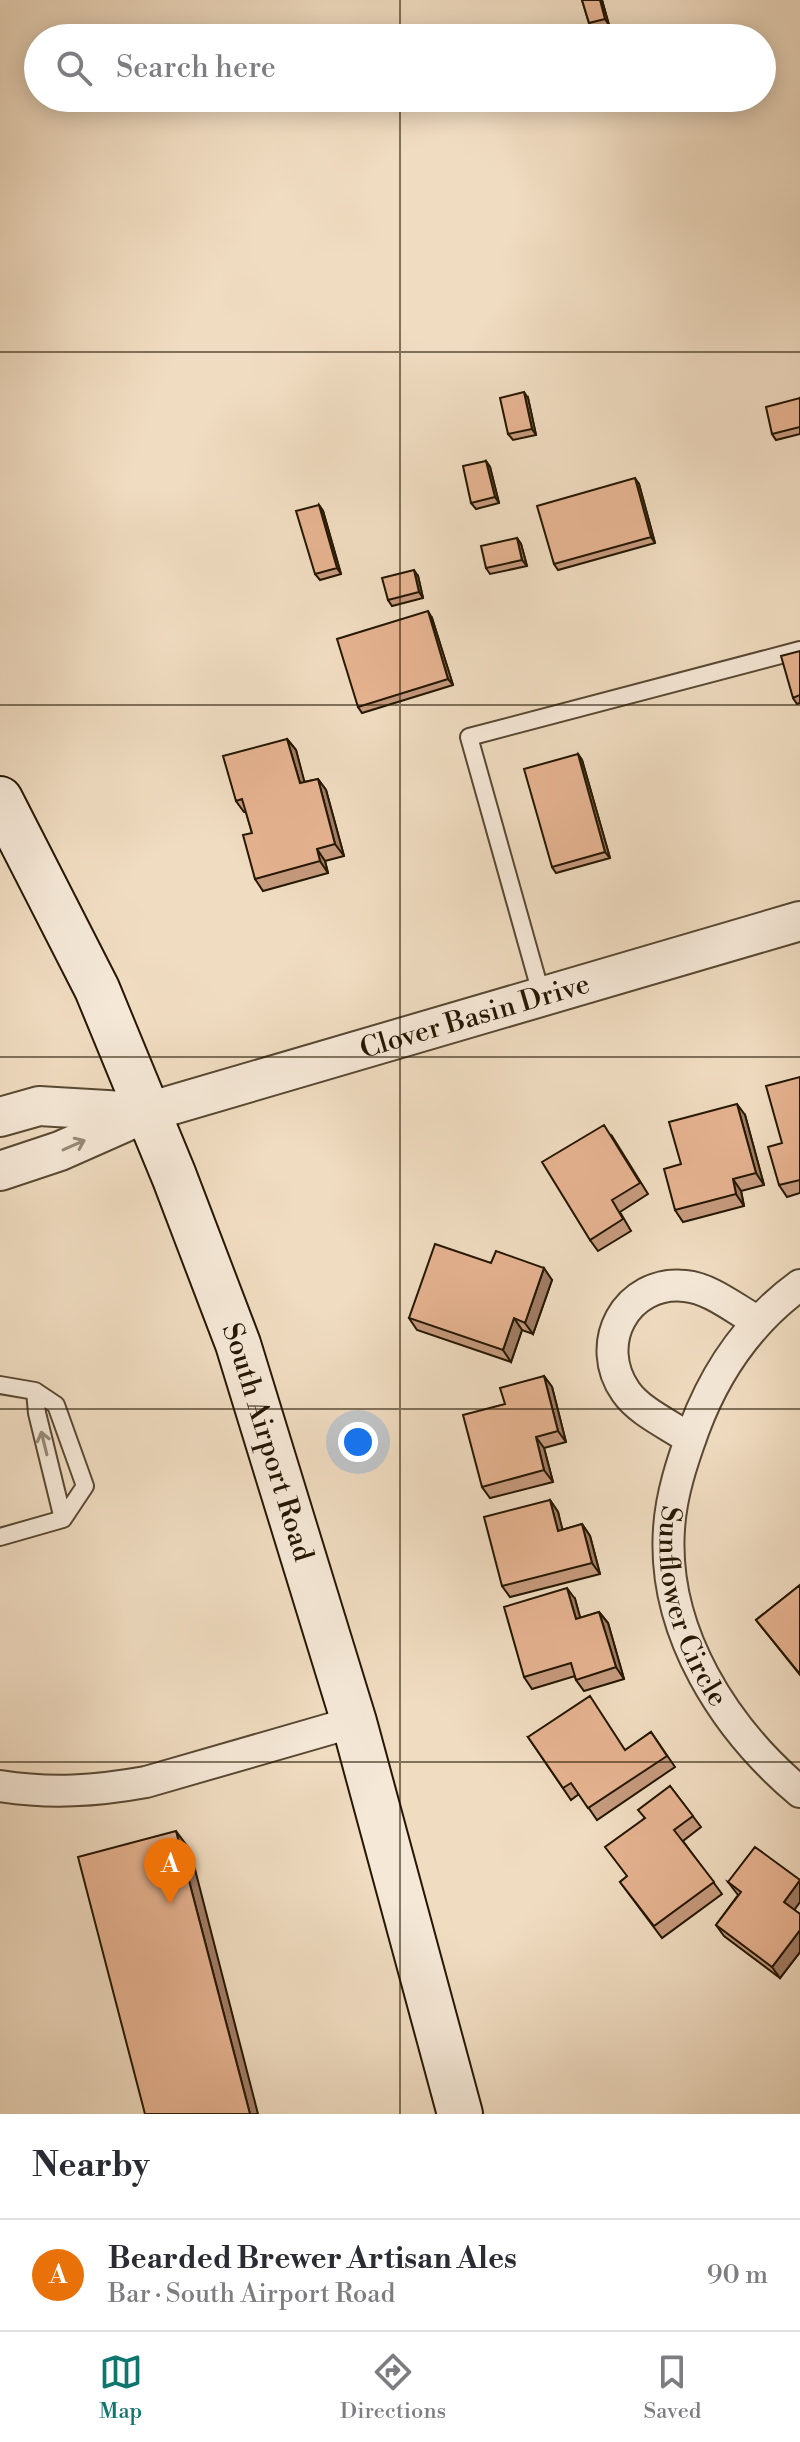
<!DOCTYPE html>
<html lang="en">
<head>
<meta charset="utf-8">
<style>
  :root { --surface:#fff; --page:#f7f7f7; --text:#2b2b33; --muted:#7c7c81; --line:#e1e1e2; --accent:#0f766e }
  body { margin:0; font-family:"Libre Bodoni",serif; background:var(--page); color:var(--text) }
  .you { position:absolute; left:358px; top:1442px; width:28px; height:28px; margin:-20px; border:6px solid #fff; border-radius:50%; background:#1a73e8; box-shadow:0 0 0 12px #1a73e833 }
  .badge { display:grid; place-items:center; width:52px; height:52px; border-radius:50%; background:var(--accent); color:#fff; font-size:26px; font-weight:700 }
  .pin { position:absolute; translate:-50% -66px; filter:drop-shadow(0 2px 4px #0008) }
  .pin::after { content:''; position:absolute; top:42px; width:28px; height:24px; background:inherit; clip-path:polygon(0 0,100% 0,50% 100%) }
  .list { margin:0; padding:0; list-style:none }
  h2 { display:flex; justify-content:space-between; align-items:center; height:104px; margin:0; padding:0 32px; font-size:34px }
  h2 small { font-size:26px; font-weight:400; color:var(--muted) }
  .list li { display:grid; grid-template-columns:52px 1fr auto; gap:24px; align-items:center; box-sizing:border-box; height:112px; padding:0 32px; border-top:2px solid var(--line) }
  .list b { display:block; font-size:30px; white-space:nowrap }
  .list p { margin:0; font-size:26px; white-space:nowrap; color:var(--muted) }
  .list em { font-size:26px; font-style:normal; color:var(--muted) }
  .icon { flex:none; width:44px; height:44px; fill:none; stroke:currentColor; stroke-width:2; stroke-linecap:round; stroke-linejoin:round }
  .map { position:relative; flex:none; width:800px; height:2114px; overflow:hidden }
  .search { position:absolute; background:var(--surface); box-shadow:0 4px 20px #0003; left:24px; right:24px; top:24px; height:88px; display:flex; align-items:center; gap:20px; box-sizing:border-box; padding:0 28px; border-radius:44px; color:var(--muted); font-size:30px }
  .sheet { height:216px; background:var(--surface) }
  nav { display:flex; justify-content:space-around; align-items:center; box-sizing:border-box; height:112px; border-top:2px solid var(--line); background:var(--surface); font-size:22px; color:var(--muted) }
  nav a { display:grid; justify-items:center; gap:4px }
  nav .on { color:var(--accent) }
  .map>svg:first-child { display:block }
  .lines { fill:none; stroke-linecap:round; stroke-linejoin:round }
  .service-casing { stroke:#584832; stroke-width:20 }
  .minor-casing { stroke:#584832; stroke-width:34 }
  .tertiary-casing { stroke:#584832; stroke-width:42 }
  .secondary-casing { stroke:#251702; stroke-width:48 }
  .service { stroke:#f5e8d7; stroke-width:16 }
  .minor { stroke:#f5e8d7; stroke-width:30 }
  .tertiary { stroke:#f5e8d7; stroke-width:38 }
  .secondary { stroke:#f5e8d7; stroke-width:44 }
  .wall { fill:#c69a7d; stroke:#251702; stroke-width:2 }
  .shaded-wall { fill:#a17d66; stroke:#251702; stroke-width:2 }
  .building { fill:#e6b391; stroke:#251702; stroke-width:2 }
  .oneway { stroke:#978a77 }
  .grid { fill:none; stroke:#251702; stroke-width:2; stroke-opacity:0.55 }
  .labels { text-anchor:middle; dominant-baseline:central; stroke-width:6; stroke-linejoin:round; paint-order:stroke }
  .street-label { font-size:28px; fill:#251702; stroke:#f5e8d7 }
</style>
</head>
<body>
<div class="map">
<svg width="800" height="2114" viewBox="0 0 800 2114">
  <rect width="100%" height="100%" fill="#f0dcc1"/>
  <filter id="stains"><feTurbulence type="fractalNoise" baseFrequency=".0025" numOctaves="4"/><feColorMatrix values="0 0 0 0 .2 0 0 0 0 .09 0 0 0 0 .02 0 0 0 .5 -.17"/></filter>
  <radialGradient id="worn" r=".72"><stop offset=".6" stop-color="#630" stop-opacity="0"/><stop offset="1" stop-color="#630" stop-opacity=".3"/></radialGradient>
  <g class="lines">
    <defs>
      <path id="service" d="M542,997L469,737L800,650
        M0,1385L35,1391L37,1413L63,1519
        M0,1537L63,1519L85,1486L56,1405L35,1391"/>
      <g id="minor">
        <path id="s1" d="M800,1285C749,1322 716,1370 694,1429C682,1462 671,1495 669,1529C662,1632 725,1729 800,1792"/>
        <path d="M690,1439C670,1425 640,1412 626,1392C592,1344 626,1280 685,1286C710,1288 735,1309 757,1321"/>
        <path d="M0,1786C51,1794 96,1791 146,1782L354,1722"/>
      </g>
      <g id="tertiary">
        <path d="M0,1117L39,1106L141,1112"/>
        <path id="s2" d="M0,1171L60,1151L148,1112L800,921"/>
      </g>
      <g id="secondary">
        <path id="s3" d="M0,799L97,989L174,1176L238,1344L354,1722L460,2114"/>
      </g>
    </defs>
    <use href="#service" class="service-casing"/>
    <use href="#minor" class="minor-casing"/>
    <use href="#tertiary" class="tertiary-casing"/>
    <use href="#secondary" class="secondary-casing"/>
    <use href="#service" class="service"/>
    <use href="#minor" class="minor"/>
    <use href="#tertiary" class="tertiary"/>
    <use href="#secondary" class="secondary"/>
  </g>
  <path class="wall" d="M582,0H602L609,25L593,30L589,23Z
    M528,398L536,435L513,440L508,434Z
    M800,398V434L776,440L772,434Z
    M486,461L490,467L499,503L476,509L471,503Z
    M639,484L655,543L558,570L554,564Z
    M319,505L323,511L341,574L320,580L315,574Z
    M517,538L521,544L527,566L490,574L486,568Z
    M418,576L423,598L392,606L388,600Z
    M432,618L453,685L362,713L358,707Z
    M800,651V703L797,704L793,698Z
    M287,739L296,750L304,782L318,779L326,790L344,856L325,861L328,873L263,891L255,879L252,833L246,812H244L236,801Z
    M578,754L582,760L610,858L556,873L552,867Z
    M800,1077V1193L787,1197L779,1185L782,1143Z
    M745,1115L764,1185L741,1191L744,1206L683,1222L675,1210L681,1164Z
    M612,1136L648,1194L620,1212L631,1231L598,1251L590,1240Z
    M491,1263L552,1280L533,1334L522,1330L511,1362L417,1330L409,1318Z
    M544,1376L552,1387L566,1442L544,1448L553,1482L490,1498L482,1487L505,1404Z
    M550,1500L558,1512L562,1530L582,1524L590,1536L600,1574L510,1597L502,1586Z
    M800,1585V1675L756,1620Z
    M575,1599L580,1618L599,1612L608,1623L624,1679L584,1691L576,1680L575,1676L532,1689L524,1677Z
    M651,1732L675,1767L597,1820L579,1794L571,1800L528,1737L626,1750Z
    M670,1786L701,1827L683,1841L722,1894L662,1938L620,1882L627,1877L644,1818Z
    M728,1882L794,1910L800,1914V1952L780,1978L724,1936L716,1925L738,1895Z"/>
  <path class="shaded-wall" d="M600,0H602L609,25L605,19Z
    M524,392L528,398L536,435L532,429Z
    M486,461L490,467L499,503L495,497Z
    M635,478L639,484L655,543L651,537Z
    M319,505L323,511L341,574L337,568Z
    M517,538L521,544L527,566L522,560Z
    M414,570L418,576L423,598L419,592Z
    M428,611L432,618L453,685L448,679Z
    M287,739L296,750L308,795L300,783Z
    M578,754L582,760L610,858L605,852Z
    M318,779L326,790L344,856L335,844Z
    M317,849L325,861L328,873L320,861Z
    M737,1104L745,1115L764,1185L756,1173Z
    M733,1179L741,1191L744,1206L736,1194Z
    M544,1268L552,1280L533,1334L525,1323Z
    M514,1318L522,1330L511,1362L503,1350Z
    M544,1376L552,1387L566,1442L558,1431Z
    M536,1437L544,1448L553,1482L544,1470Z
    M550,1500L558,1512L566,1543L558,1531Z
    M582,1524L590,1536L600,1574L592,1563Z
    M567,1588L575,1599L584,1631L576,1619Z
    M599,1612L608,1623L624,1679L616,1667Z
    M176,1831L190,1850L258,2114H250Z
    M800,1880V1902L792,1913L784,1902Z
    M800,1930V1952L780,1978L772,1967Z"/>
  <path class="building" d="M582,0H600L605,19L589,23Z
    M524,392L532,429L508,434L500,398Z
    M800,398V427L772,434L766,407Z
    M486,461L495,497L471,503L463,466Z
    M635,478L651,537L554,564L537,506Z
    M319,505L337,568L315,574L296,511Z
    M517,538L522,560L486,568L481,546Z
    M414,570L419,592L388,600L382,578Z
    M428,611L448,679L358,707L337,639Z
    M800,651V695L793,698L781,656Z
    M287,739L300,783L318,779L335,844L317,849L320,861L255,879L243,835L252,833L242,799L236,801L223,756Z
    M578,754L605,852L552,867L524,769Z
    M800,1077V1180L779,1185L768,1147L782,1143L766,1086Z
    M737,1104L756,1173L733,1179L736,1194L675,1210L664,1169L681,1164L669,1122Z
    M604,1125L640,1183L612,1200L623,1219L590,1240L542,1162Z
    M435,1244L491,1263L496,1251L544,1268L525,1323L514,1318L503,1350L409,1318Z
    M544,1376L558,1431L536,1437L544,1470L482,1487L463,1415L505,1404L500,1388Z
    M550,1500L558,1531L582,1524L592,1563L502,1586L484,1517Z
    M800,1585V1674L756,1620Z
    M567,1588L576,1619L599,1612L616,1667L576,1680L571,1663L524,1677L504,1607Z
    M590,1696L625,1750L651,1732L667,1756L588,1808L571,1783L563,1788L528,1737Z
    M670,1786L693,1816L674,1830L714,1882L654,1926L620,1882L627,1876L605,1847L645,1818L638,1810Z
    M176,1831L250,2114H145L78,1857Z
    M755,1847L800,1880L784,1902L800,1914V1930L772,1967L716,1925L741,1892L728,1882Z"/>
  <defs><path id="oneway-shaft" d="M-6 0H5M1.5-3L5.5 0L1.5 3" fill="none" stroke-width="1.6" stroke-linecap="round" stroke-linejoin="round" transform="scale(2)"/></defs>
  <g class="oneway">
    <use href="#oneway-shaft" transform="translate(74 1145) rotate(-24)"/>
    <use href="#oneway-shaft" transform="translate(44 1443) rotate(-104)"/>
  </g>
  <path class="grid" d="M400,0V38M400,98V2114M0,352H800M0,705H800M0,1057H800M0,1409H800M0,1762H800"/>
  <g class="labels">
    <g class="street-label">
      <text stroke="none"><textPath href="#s2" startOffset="500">Clover Basin Drive</textPath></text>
      <text stroke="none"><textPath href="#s3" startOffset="698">South Airport Road</textPath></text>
      <text stroke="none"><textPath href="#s1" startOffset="366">Sunflower Circle</textPath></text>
    </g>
  </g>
  <rect width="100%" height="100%" filter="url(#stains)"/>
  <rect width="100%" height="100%" fill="url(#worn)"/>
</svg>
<div class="you"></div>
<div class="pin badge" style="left:170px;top:1904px;background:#e8710a">A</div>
<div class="search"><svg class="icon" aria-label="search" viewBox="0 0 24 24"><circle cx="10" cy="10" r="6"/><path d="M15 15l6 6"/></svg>Search here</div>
</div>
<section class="sheet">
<h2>Nearby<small></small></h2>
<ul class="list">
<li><span class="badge" style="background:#e8710a">A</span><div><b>Bearded Brewer Artisan Ales</b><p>Bar · South Airport Road</p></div><em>90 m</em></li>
</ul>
</section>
<nav>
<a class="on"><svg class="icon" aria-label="map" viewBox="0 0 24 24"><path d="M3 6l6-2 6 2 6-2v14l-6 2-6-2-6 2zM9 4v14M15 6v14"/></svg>Map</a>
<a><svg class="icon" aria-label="directions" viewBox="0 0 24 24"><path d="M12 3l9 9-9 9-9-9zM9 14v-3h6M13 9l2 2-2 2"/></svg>Directions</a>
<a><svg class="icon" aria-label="saved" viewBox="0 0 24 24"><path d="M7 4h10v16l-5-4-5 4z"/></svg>Saved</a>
</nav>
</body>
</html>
